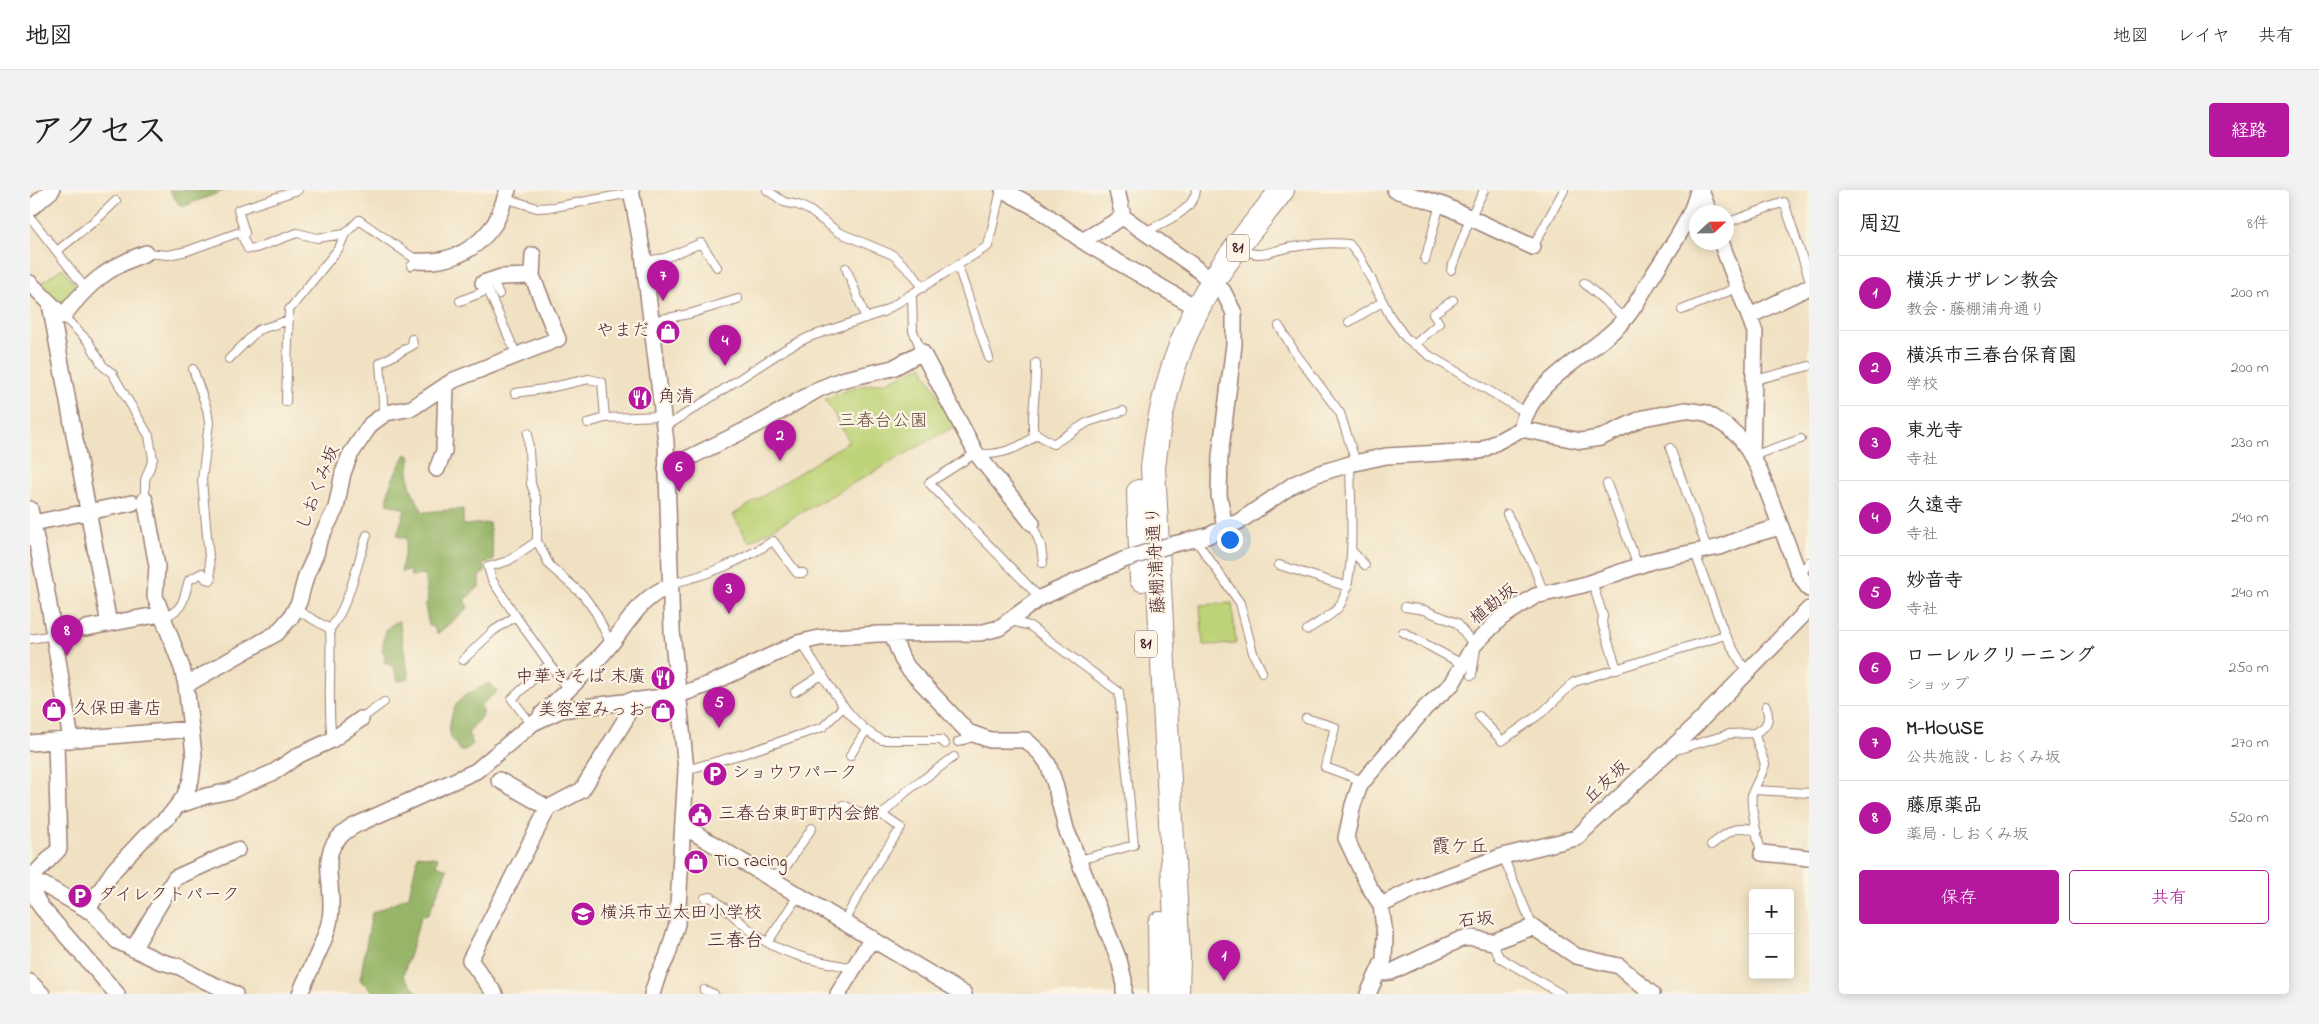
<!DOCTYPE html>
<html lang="ja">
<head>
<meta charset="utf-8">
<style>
  :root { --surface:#fff; --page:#f2f2f2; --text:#222; --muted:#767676; --line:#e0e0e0; --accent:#b5179e }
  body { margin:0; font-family:"Indie Flower","Klee One",sans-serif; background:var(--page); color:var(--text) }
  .controls { position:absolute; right:15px; bottom:15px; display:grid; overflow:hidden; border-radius:5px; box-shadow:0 2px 12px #0003 }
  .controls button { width:45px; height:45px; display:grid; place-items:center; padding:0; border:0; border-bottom:1px solid var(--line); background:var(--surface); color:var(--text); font:25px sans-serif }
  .compass { position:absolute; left:1659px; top:15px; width:45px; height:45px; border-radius:50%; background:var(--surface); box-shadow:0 2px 12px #0003; rotate:68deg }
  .you { position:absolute; left:1199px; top:349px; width:18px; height:18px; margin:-12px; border:4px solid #fff; border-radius:50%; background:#1a73e8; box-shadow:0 0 0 8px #1a73e833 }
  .badge { display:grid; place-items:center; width:32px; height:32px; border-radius:50%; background:var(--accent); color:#fff; font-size:16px; font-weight:700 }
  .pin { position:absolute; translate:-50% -41px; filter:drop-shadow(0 1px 2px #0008) }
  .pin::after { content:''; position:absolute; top:26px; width:18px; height:15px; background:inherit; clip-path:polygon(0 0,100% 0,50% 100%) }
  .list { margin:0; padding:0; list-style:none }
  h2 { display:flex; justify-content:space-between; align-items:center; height:65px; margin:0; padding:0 20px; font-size:21px }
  h2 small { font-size:16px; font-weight:400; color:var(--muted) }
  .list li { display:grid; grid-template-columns:32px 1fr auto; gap:15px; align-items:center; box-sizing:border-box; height:75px; padding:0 20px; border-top:1px solid var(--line) }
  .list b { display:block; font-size:19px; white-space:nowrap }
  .list p { margin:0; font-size:16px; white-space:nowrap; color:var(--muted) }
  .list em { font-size:16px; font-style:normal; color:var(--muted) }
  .actions { display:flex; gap:10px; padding:15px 20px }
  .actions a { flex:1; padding:11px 0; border:1px solid var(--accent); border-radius:5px; text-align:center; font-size:18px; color:var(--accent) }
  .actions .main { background:var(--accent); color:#fff }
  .map { position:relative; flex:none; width:1779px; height:804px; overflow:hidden; border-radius:5px }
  header { display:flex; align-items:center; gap:30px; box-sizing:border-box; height:70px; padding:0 25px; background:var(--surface); border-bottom:1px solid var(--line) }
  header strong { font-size:24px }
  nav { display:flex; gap:28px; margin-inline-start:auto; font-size:18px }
  .intro { display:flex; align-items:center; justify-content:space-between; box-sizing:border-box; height:120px; padding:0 30px }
  h1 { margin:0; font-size:35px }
  .button { padding:12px 22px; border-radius:5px; background:var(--accent); color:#fff; font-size:18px; font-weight:700 }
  main { display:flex; gap:30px; padding:0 30px }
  aside { flex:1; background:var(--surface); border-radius:5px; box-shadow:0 2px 12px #0003 }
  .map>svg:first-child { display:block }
  .green { fill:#bdd377; stroke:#847951 }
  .forest { fill:#96b568; stroke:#706a4a }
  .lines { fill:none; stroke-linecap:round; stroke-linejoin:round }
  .service-casing { stroke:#9d8076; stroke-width:10 }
  .minor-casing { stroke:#9d8076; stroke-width:18 }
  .primary-casing { stroke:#9d8076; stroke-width:26 }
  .service { stroke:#fff; stroke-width:8 }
  .minor { stroke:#fff; stroke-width:15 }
  .primary { stroke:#fff; stroke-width:24 }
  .minor-bridge-casing { stroke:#9d8076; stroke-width:18; stroke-linecap:butt }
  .minor-bridge { stroke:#fff; stroke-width:15 }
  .labels { text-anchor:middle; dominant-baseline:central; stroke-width:4.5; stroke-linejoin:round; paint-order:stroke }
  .shield { fill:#fcf5e5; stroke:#7f5f63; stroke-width:1 }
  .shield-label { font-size:16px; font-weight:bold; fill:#4a1f2b }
  .poi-label { font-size:18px; fill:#4a1f2b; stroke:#fcf5e5; text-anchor:start }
  .park-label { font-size:18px; fill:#674c3e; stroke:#fcf5e5 }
  .street-label { font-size:18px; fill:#4a1f2b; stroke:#fcf5e5 }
  .neighbourhood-label { font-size:19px; fill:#4a1f2b; stroke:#fcf5e5 }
</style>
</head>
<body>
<header>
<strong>地図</strong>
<nav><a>地図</a><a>レイヤ</a><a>共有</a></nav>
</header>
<div class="intro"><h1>アクセス</h1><a class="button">経路</a></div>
<main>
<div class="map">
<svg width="1779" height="804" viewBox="0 0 1779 804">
  <rect width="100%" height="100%" fill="#fcf5e5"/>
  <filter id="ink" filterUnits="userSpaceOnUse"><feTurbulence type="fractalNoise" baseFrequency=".02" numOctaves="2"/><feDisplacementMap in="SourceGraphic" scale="10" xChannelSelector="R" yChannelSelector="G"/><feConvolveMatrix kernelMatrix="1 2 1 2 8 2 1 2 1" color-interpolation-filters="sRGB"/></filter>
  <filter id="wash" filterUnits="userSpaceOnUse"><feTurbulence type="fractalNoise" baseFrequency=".0096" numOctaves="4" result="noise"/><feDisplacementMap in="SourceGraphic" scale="20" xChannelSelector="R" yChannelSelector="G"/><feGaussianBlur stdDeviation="1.12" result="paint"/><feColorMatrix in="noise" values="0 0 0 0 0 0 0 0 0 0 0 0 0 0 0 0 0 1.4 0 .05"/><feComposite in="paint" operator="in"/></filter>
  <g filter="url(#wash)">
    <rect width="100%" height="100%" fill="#f0e1c2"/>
    <path class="green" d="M32,78L47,97L33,117L9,95Z
      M892,176L925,236L719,352L703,325L819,251L795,209L825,197L856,192Z
      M1202,413L1206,454L1173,455L1170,415Z"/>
    <path class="forest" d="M139,0H196L151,17Z
      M376,264L381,267C375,292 381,300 393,322L433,319V335L459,333L464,370L453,374L455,382L449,386V397L434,410L438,418L407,444L404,437L399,436L395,415L398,411L394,384L381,386L379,380L371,382L377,349L367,346L375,319L358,314C356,296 368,279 376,264Z
      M369,431L379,488L368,491L364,477L354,472L355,466L352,463C354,448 353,436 369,431Z
      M460,493L467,502L450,515L453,524L438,543L443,554L432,562C421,550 417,544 421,528C426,506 441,502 460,493Z
      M388,665L408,668L406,675L417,679L399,724L391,727L373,786L389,804H346L330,790L342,723L379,706Z"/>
  </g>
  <g filter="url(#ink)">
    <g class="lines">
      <defs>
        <path id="service" d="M737,0L754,12L768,15L779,20L808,42L863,65L884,85L893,98
          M475,8L507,18L524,17L601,3
          M0,27L56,99
          M1696,33L1754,12L1779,88
          M1115,42C1131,33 1165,21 1166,0
          M211,44L215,43L208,20L268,0
          M1503,57L1534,0
          M1209,59C1232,70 1240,60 1263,57C1281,54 1300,52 1319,54L1331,69L1360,126L1376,148L1400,166L1495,222
          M27,61L67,29L86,11
          M116,63L138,65L157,61L207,43L211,44L218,59L226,58L267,43L287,48L315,44
          M1395,70L1410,14
          M614,71L635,68L671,53L687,77
          M928,76L959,168
          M816,78L836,128
          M1421,80L1440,28L1454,0
          M462,90L469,104
          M1554,93L1595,129
          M882,105L883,141L892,162
          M430,111L458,100L487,166
          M1652,120L1709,97
          M33,126L58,151L73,176L82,183L119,246L123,269L115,290V310
          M621,131L659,124L708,109
          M1319,132L1352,112
          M1249,136L1266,164L1310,223L1326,273
          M1384,155L1409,133L1403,124L1423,110
          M199,169L228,140L259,130
          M1006,173C1007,196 1002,217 1003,241L1007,244
          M1725,190L1779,176
          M485,203L514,199L559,189L572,192L575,228L633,226
          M256,212L259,120L309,58L315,44L329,30L388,71L381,76
          M354,225L350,173L383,155L382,149
          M558,233L575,228
          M634,238L757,158L779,147L853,122L958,56L971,0
          M498,243L501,294L507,311V351L520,376L553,405L566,423L581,454
          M1640,258L1678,361
          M1722,266L1771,249
          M1577,294L1608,376
          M1477,324L1504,377L1514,404
          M1002,333L1011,356L1013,373
          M1165,349L1210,413L1223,463L1232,482
          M507,351L478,371L458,377L462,390L487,428L538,500
          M1322,361L1335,375
          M1665,363L1695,445L1717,483
          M1249,375L1318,397
          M1770,386L1779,372
          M1562,392L1573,426L1572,433L1587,479
          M639,394C679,385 709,372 743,351L767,383H773
          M1010,408L899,293L946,263C967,267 991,258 1007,244L1023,254L1058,232L1093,221
          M1375,417L1394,420L1427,433L1446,458L1442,485
          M265,419L300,439
          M133,428C156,417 152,412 159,390L172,383L176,389L181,390L172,290L179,233L177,219L163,179
          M981,431L1000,436L1089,502L1104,655L1049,670
          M1277,440C1287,433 1301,426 1308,418C1328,393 1320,307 1320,274
          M24,442L56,438
          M1373,442L1434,475
          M0,449L24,445
          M771,453C793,482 817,535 852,550H911L915,554
          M433,470L463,441L486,426
          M765,502L793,484
          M1449,526L1472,551L1514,521L1544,492L1695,445
          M1276,528L1305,537L1295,577L1333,591
          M331,529L354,512
          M501,534L482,509L519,474
          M1724,543C1737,538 1741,530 1736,516
          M302,550C297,513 302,476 300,439C319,416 327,374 337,345
          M928,552L945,546
          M1643,561L1699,544L1724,543L1735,574C1733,584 1725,594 1722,604C1720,613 1728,654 1732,663
          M820,566L836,540
          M656,580L716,563L793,537L814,516
          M1724,600L1779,603
          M813,615L837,626L852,625
          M1681,655C1696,644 1709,631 1727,642
          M1473,666L1503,737
          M740,687L753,681L782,638
          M675,708L681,707C700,721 716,739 735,751C762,768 794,772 824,778
          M814,731L847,673L871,638L852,625L877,601L924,567
          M738,752L769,704
          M1462,752L1469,767L1531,804
          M674,800L684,804"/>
        <path id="minor" d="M601,0L613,64L636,252L642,441L656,580L647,734L637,767L628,785L622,804
          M973,0L1008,19L1057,54L1169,119
          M1087,0L1093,27L1162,75L1193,101L1204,123V155L1190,266L1189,305L1195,338
          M1365,0L1413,15L1503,57
          M1671,0L1679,22
          M0,19L22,0
          M1052,51L1093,27
          M1691,52L1725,142L1722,266
          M388,71C419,73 444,62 463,36C470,27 473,11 478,0
          M0,93L33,126C59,93 76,78 116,63
          M453,93L471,87L502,86
          M20,114L79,434
          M1720,126L1779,97
          M1491,239C1503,186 1560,168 1593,131C1604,120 1611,104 1620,90C1637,62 1661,32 1668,0
          M407,279L414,261L416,195
          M636,279L732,232L789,199L811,190L863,178L892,162L946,263L1002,333
          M0,319L17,403L41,550
          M3,333L102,313
          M1140,355L1177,346L1210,331L1264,294L1287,284L1320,274L1356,266L1450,261L1491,239L1551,251L1570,248L1613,228L1655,220L1676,223L1699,238L1712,250L1729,279L1768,382L1779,399
          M56,438L131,424
          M862,444L872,469L878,478L938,542L960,550H996L1011,564L1018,574L1025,594L1036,639L1089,770L1094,790V804
          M156,495L247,443L261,427L269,412L276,386L286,364L289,351L306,318L313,283L320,265L341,234L356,223L382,218L424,190L528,149L502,86L503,65
          M511,525C534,504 557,482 577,459C596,437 610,406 639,397
          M0,553L160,539
          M469,590L518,618
          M147,616L176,606L200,601L244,582L269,565L302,550L331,529
          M653,636L934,804
          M1732,663L1779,668
          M0,689L29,659L26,551
          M0,692L14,695L63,723L87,751L129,771L150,777L173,790L205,804
          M0,697L11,717L87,804
          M1351,715L1390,696L1473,666L1546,648L1665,536L1779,419
          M57,720L84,680L116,646L140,625L154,607L161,590L164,565L156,495L152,478L125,406L127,376L115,310
          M103,759L145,688L207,660
          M1349,783L1361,782L1431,749L1443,748L1462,752L1503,737L1546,766L1589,776L1622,804
          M0,792L12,804
          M270,804C279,779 295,755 300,729C307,689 280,658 328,634L446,581L503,533L531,520L649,505L682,493L768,453L789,448L848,444L950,443L969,438L1010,408L1093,370
          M465,804L440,770L518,618L552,600L595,530L602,510
          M808,804L842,748
          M1338,804L1354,769L1355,745L1351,715L1338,695L1316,648L1323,615L1330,595L1396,517L1422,494L1444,455L1471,428L1505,406L1553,395L1625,370L1690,357L1718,346L1750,337"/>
        <path id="primary" d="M1109,302L1112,389
          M1130,734L1131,804
          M1147,804L1148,769L1123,277C1130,211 1147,148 1183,91C1203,59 1229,30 1252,0"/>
      </defs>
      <use href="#service" class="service-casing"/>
      <use href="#minor" class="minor-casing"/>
      <use href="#primary" class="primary-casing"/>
      <use href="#service" class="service"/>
      <use href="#minor" class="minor"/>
      <use href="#primary" class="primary"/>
      <defs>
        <path id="minor-bridge" d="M1093,370L1140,355"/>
      </defs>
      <use href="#minor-bridge" class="minor-bridge-casing"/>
      <use href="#minor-bridge" class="minor-bridge"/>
    </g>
  </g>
  <defs>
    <symbol id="shop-disc" viewBox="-11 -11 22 22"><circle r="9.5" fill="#b5179e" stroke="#fcf5e5"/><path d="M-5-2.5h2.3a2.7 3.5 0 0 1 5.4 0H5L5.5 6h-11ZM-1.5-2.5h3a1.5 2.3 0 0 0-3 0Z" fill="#fff"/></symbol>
    <symbol id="restaurant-disc" viewBox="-11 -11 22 22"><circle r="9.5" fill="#b5179e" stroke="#fcf5e5"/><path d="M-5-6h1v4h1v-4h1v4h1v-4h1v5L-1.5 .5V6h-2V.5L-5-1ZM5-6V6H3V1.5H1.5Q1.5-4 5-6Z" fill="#fff"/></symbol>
    <symbol id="parking-disc" viewBox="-11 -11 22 22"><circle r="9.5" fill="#b5179e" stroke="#fcf5e5"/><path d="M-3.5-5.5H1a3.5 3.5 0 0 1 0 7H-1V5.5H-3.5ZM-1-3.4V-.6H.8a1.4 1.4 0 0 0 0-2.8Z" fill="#fff"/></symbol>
    <symbol id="civic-disc" viewBox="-11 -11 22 22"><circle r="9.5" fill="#b5179e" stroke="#fcf5e5"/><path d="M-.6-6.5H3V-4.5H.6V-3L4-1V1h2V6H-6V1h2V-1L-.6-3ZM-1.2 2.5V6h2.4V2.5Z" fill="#fff"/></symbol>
    <symbol id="school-disc" viewBox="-11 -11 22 22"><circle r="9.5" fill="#b5179e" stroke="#fcf5e5"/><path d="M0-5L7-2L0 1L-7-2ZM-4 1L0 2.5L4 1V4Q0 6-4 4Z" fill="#fff"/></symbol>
  </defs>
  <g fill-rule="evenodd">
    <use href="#shop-disc" x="624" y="128" width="28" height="28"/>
    <use href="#restaurant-disc" x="596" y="194" width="28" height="28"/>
    <use href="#restaurant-disc" x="619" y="474" width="28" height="28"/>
    <use href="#shop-disc" x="10" y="506" width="28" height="28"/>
    <use href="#shop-disc" x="619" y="507" width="28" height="28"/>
    <use href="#parking-disc" x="671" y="570" width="28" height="28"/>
    <use href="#civic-disc" x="656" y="611" width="28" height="28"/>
    <use href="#shop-disc" x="652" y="658" width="28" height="28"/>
    <use href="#parking-disc" x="36" y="692" width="28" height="28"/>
    <use href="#school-disc" x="539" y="710" width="28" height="28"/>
  </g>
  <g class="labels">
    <g class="shield">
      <rect x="1197" y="44.5" width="22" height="27" rx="4"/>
      <rect x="1105" y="440.5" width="22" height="27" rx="4"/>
    </g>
    <g class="shield-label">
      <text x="1208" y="58">81</text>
      <text x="1116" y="454">81</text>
    </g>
    <g class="poi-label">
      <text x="620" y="142" text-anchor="end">やまだ</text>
      <text x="628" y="208">角清</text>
      <text x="616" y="488" text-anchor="end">中華きそば 末廣</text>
      <text x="42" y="520">久保田書店</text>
      <text x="616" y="521" text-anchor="end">美容室みっお</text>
      <text x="702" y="584">ショウワパーク</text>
      <text x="688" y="625">三春台東町町内会館</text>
      <text x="684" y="672">TiO racing</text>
      <text x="68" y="706">ダイレクトパーク</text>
      <text x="570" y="724">横浜市立太田小学校</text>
    </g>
    <g class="park-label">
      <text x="853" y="232">三春台公園</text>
    </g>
    <g class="street-label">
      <text transform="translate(289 298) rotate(-69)">しおくみ坂</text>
      <text transform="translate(1127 370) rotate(-93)">藤棚浦舟通り</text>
      <text transform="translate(1464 415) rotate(-39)">植勘坂</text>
      <text transform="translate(1577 593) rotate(-43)">丘友坂</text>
      <text transform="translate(1446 731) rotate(-6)">石坂</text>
    </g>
    <g class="neighbourhood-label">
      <text x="1430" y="657">霞ケ丘</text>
      <text x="705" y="751">三春台</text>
    </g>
  </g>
</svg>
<div class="controls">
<button>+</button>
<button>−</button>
</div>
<svg class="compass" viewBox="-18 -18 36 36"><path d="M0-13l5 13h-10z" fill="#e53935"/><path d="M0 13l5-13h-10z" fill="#767676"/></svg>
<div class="you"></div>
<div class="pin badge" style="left:1194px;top:791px">1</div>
<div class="pin badge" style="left:750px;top:271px">2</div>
<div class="pin badge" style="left:699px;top:424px">3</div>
<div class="pin badge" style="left:695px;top:176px">4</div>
<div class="pin badge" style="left:689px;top:538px">5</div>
<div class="pin badge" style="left:649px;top:302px">6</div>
<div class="pin badge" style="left:633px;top:111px">7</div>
<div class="pin badge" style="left:37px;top:466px">8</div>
</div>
<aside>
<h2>周辺<small>8件</small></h2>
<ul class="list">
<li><span class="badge">1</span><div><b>横浜ナザレン教会</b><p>教会 · 藤棚浦舟通り</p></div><em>200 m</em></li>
<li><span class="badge">2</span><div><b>横浜市三春台保育園</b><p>学校</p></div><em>200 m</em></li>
<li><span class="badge">3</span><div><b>東光寺</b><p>寺社</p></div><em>230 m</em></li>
<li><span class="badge">4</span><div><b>久遠寺</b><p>寺社</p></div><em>240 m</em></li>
<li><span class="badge">5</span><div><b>妙音寺</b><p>寺社</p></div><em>240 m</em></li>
<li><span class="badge">6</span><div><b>ローレルクリーニング</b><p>ショップ</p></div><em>250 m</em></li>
<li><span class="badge">7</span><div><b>M-HOUSE</b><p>公共施設 · しおくみ坂</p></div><em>270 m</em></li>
<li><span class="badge">8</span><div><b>藤原薬品</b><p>薬局 · しおくみ坂</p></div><em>520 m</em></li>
</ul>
<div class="actions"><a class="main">保存</a><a>共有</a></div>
</aside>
</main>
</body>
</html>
